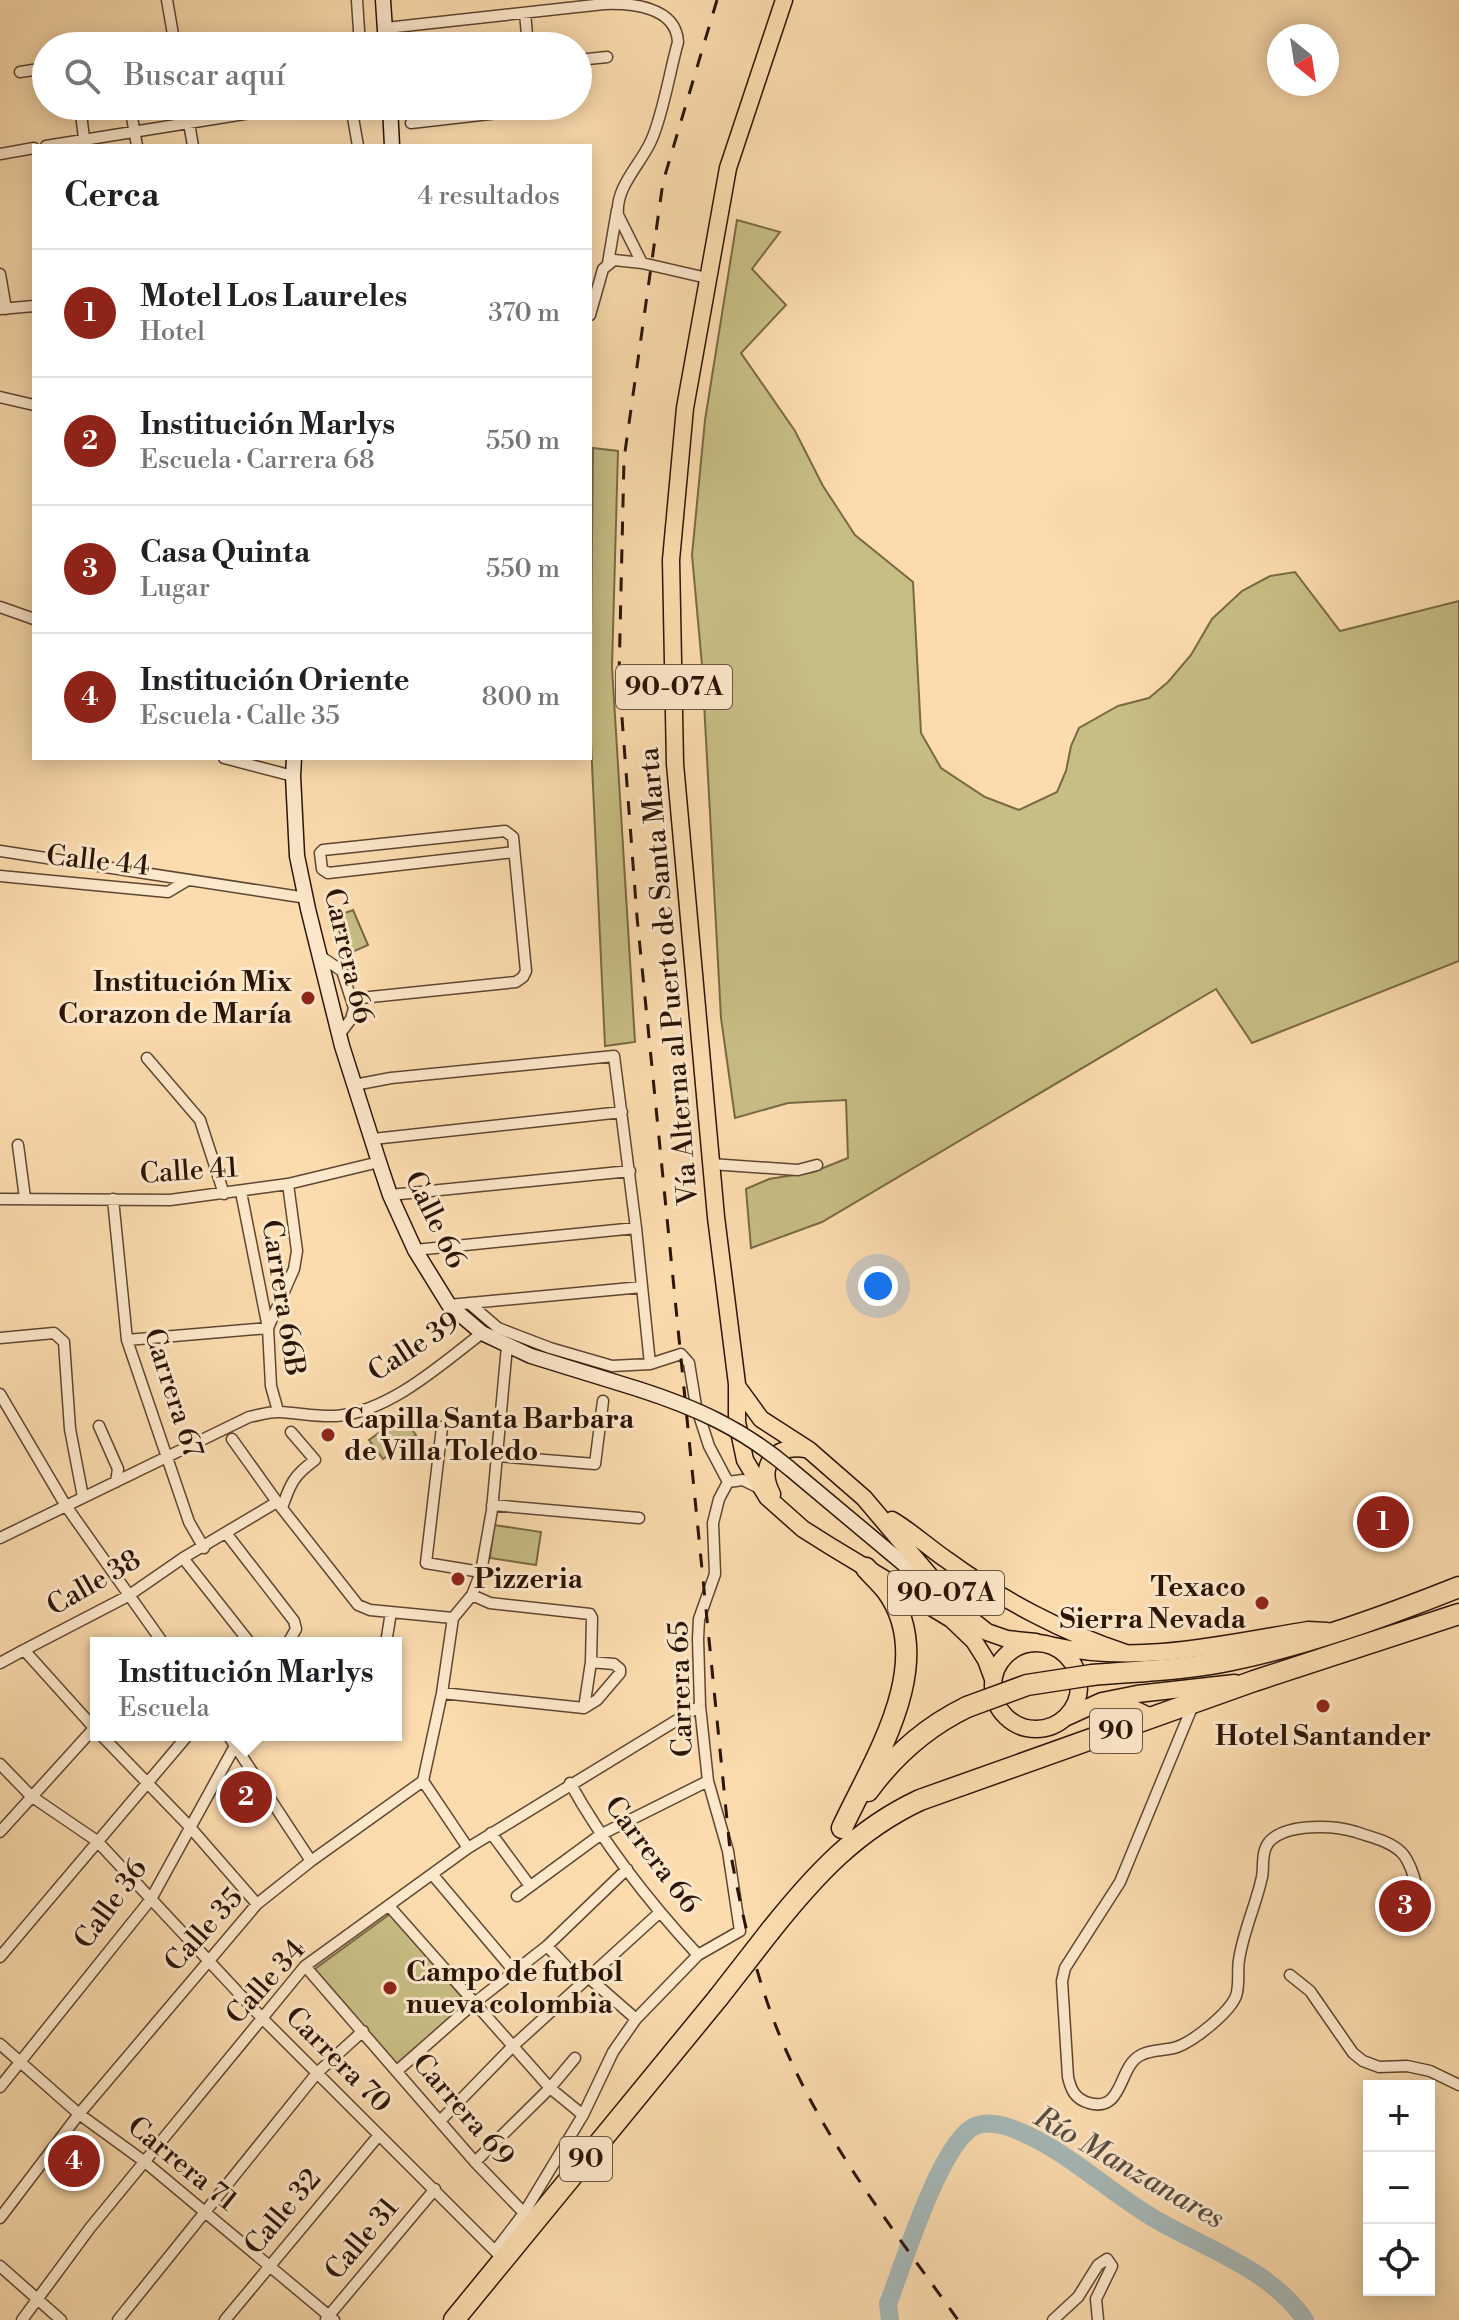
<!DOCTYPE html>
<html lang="es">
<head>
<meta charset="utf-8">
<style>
  :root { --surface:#fff; --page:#f6f6f6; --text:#202124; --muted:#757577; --line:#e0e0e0; --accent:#8f2418 }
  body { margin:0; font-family:"Libre Bodoni",serif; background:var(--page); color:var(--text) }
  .controls { position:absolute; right:24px; bottom:24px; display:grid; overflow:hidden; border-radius:0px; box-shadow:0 4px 20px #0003 }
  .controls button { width:72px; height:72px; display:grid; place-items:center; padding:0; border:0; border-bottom:2px solid var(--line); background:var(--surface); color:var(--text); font:40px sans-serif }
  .compass { position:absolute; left:1267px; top:24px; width:72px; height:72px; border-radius:50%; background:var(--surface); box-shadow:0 4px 20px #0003; rotate:150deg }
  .you { position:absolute; left:878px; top:1286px; width:28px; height:28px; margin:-20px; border:6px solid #fff; border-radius:50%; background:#1a73e8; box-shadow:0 0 0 12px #1a73e833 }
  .badge { display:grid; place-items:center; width:52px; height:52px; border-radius:50%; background:var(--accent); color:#fff; font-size:26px; font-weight:700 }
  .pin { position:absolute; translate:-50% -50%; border:4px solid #fff; box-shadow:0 2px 8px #0006 }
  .popup { position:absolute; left:90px; top:1637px; width:312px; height:104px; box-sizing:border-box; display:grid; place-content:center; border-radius:0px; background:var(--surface); filter:drop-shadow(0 2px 6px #0005); font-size:26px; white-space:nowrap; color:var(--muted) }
  .popup b { font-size:30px; color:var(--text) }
  .popup::after { content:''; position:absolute; left:50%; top:100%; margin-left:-16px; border:16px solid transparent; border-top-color:var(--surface) }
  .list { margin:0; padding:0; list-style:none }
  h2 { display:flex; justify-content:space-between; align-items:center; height:104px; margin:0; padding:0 32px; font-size:34px }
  h2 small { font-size:26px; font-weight:400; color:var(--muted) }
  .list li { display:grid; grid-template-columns:52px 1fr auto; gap:24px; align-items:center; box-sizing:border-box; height:128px; padding:0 32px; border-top:2px solid var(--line) }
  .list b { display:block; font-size:30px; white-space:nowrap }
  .list p { margin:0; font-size:26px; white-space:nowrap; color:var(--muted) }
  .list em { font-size:26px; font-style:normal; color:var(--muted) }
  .icon { flex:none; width:44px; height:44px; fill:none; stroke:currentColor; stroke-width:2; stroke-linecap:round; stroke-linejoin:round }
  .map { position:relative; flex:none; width:1459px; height:2320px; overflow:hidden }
  .search { position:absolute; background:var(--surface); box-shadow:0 4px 20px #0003; left:32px; top:32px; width:560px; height:88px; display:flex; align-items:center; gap:20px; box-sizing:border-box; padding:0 28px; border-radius:44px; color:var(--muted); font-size:30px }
  .panel { position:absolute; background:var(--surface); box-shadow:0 4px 20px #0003; left:32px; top:144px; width:560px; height:616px; border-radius:0px }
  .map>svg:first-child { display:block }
  .green { fill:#c7be85; stroke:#796945; stroke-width:2 }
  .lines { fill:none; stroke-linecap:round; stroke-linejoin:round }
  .river { stroke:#a6b8b7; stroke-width:18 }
  .street-casing { stroke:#5f4630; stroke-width:13 }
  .secondary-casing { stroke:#2b1405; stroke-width:17 }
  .primary-casing { stroke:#2b1405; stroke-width:19 }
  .highway-casing { stroke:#2b1405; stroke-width:23 }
  .street { stroke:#fde8cb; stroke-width:10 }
  .secondary { stroke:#fde8cb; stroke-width:14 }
  .primary { stroke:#fcdcaf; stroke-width:16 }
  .highway { stroke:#fcdcaf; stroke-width:20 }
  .rail { stroke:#2b1405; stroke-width:3; stroke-dasharray:14 14; stroke-linecap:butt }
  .secondary-bridge-casing { stroke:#2b1405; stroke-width:17; stroke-linecap:butt }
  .highway-bridge-casing { stroke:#2b1405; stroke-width:23; stroke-linecap:butt }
  .secondary-bridge { stroke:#fde8cb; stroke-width:14 }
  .highway-bridge { stroke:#fcdcaf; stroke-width:20 }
  .poi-dot { fill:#8f2418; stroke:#fde8cb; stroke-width:3 }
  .labels { text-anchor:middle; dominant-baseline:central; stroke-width:6; stroke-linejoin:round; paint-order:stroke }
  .shield { fill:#fde8cb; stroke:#6a5440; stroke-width:2 }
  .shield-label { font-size:26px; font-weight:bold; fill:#2b1405 }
  .street-label { font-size:28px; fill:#2b1405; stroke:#fde8cb }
  .poi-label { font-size:28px; font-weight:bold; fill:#2b1405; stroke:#fde8cb; text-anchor:start }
  .water-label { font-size:30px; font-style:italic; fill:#564d43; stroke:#fde8cb }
</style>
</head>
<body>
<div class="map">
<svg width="1459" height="2320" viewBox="0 0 1459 2320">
  <rect width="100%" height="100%" fill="#fcdcaf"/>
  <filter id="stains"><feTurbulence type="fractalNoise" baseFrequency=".0025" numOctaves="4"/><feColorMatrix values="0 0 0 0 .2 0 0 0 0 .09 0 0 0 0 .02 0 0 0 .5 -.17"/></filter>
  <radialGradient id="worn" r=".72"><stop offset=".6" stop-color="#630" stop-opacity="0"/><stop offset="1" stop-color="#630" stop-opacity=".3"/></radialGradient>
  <path class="green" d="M737,220L780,232L752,269L786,305L741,353L795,431L823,486L855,535L913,582L921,733L941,768L985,797L1019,810L1057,792L1066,771L1071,746L1079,728L1118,706L1149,698L1168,682L1191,655L1212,619L1242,591L1270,576L1295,572L1340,631L1459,601V961L1252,1043L1216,989L822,1222L751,1248L746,1189L769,1179L813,1172L848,1158L846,1100L788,1103L735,1118L721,1018L702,665L692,555L705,420Z
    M593,448L618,451L612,667L635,1042L605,1046L590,721Z
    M353,910L368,945L348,954L334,917Z
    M402,1416L416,1435L383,1459L369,1440Z
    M494,1525L541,1532L536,1565L490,1558Z
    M390,1914L469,2005L397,2066L312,1971Z"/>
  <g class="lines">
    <path class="river" d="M890,2320L888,2304C904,2262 937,2154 970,2129C980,2121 994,2123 1005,2126C1060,2144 1102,2187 1150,2216C1202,2248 1269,2267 1305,2320"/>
    <defs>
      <path id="street" d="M167,0L175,46
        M357,0L360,46
        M525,13L528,46
        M386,28L604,4C630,3 676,6 678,42C670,70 663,115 651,141C641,164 615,187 618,215L642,263
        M578,60L607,57
        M20,72L46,68
        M80,106L84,138
        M130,106L137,146
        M186,106L193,146
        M351,106L358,146
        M411,123L535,109L534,106
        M46,146L294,106
        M0,154L34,148
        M608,263L617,210
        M0,274L6,309
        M0,309L34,306
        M590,315L603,269L614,260L642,263L707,278
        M0,397L34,405
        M0,607L34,619
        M224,758L293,776
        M0,851L307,898
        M0,876L168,892L188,880
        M320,956L342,971L354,1008L351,1019L339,1035
        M351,999L516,982L523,977L526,971L513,837L505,831L323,850L320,853L322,869L328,873L514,852
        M147,1058L200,1120L224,1194
        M354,1085L391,1078L614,1056L636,1228L650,1364
        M373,1139L622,1112
        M18,1145L25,1198
        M711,1164L798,1170L817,1165
        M241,1192L268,1328L271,1386L278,1411
        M390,1195L630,1171
        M0,1199L170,1200L288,1184L379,1162
        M113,1199L127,1340L189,1522L204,1548
        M415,1250L636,1228
        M469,1303L498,1328L550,1348L612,1366L650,1364L681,1354L689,1363L696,1406L709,1446L728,1482L719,1499L713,1523L715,1574L699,1619L698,1639L700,1706L708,1781L728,1851L740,1931L698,1955L636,2019L613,2052L583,2115L524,2213L495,2251
        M449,1305L642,1287
        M0,1338L54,1333L64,1342L70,1429L83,1497
        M127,1340L268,1328L294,1269L297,1251L288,1184
        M0,1394L66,1506L163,1643
        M99,1426L118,1469L116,1482
        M442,1427L426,1563L481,1572
        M232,1439L277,1502L358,1605L370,1610L453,1618
        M497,1456L595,1464L603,1401
        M728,1482L743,1480L759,1488
        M492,1505L639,1518
        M282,1508C290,1484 294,1475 315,1460L291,1432
        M226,1533L294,1621L296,1629L288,1643
        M0,1538L249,1417C259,1415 270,1411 280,1412C299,1413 317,1417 336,1416C389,1412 442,1364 482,1333
        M183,1558L250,1643
        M472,1595L490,1603L590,1614L592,1618L591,1662L584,1708
        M386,1643L391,1612
        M0,1663L24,1650
        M442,1693L584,1708
        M1193,1705L1120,1882L1065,1968L1062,1981L1068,2077C1071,2090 1075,2099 1089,2103C1124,2113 1118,2066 1141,2055C1152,2049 1165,2051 1177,2047C1194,2041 1229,2013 1236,1996C1240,1984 1237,1971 1239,1960C1243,1932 1256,1905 1262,1877C1264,1866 1261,1852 1269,1842C1286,1823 1334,1825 1356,1832C1370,1837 1390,1841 1401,1852C1414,1864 1420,1902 1425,1920
        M584,1708L597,1700L620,1673V1669L614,1664L591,1662
        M96,1730L24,1650L128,1596L183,1558L277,1502
        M101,1735L189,1826L257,1904
        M228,1735L311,1861
        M0,1764L31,1796L97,1841L262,2018L499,2255
        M423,1781L468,1848
        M570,1783C605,1846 649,1902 698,1955
        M0,1832L96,1726
        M491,1833L530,1886
        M432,1874L514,1971
        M517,1896L600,1835L708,1781
        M389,1906L550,2088L583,2115
        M547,1946L581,1982
        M0,1957L188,1735
        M305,1966L475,2162L524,2213
        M1290,1975L1310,1991L1353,2053L1363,2061L1379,2067L1407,2066L1430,2071L1459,2085
        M588,1977L636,2019
        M0,2044L79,2114L145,2162L334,2320
        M397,2071L473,2004L547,1946L627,1869
        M0,2087L151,1899L241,1735
        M440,2121L512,2047L659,1913
        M475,2162L550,2088L575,2058
        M0,2218L79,2114L257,1904L311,1861L423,1781L442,1693L453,1618L472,1595L481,1572L492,1510L507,1346
        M0,2266L61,2320
        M326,2319L435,2189
        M22,2320L90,2228L305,1966L468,1848L700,1706
        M118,2320L317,2073L363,2031
        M225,2320L379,2135
        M1053,2320L1078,2297L1098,2265L1107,2259L1112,2266L1096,2299L1098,2320"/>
      <path id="secondary" d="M383,0L386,46
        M390,106L392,146
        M294,758L293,776L297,856L308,909L342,1046L379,1162L390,1195L415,1250L449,1305L482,1333L531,1356L638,1389
        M789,1468L936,1591"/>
      <path id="primary" d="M784,0L728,168L685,408L671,560L675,764L716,1217L737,1384V1422L745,1460L767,1497L803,1529L830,1546L951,1619L974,1641L986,1660L993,1679
        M737,1386L761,1419L809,1450L864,1498L958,1609L987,1632L1007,1639L1036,1642
        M772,1494C757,1465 775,1444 806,1449
        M892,1520C912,1532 928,1547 947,1560C1000,1599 1064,1633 1126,1653
        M993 1686a43 43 0 1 1 86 0a43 43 0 1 1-86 0Z
        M1054,1646C1137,1665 1224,1644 1308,1630L1327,1631
        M1096,1710L1134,1709L1153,1718
        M1067,1717L1102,1701L1137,1694L1235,1683"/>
      <path id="highway" d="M1092,1675C1139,1671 1186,1670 1232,1660C1309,1644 1386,1616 1459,1587
        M868,1791C895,1754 926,1727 967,1707
        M842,1828C873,1761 939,1663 887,1591C881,1583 873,1576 866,1568
        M771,1930C815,1875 856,1830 920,1800L1254,1681L1459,1614
        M454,2320L718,1998"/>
    </defs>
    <use href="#street" class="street-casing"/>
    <use href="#secondary" class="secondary-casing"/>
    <use href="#primary" class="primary-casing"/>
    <use href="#highway" class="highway-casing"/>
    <use href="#street" class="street"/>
    <use href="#secondary" class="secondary"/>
    <use href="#primary" class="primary"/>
    <use href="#highway" class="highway"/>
    <path class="rail" d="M717,0L663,182L624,459L619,678L637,917L730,1850C743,1921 759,1993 790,2059C833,2153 898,2236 958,2320"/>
    <defs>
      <path id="secondary-bridge" d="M638,1389C697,1408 741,1428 789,1468"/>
      <path id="highway-bridge" d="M967,1707L1027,1685L1092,1675
        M718,1998L771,1930"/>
    </defs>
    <use href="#secondary-bridge" class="secondary-bridge-casing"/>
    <use href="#highway-bridge" class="highway-bridge-casing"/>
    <use href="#secondary-bridge" class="secondary-bridge"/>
    <use href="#highway-bridge" class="highway-bridge"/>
  </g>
  <g class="poi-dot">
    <circle cx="308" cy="998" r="8"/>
    <circle cx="328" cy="1435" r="8"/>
    <circle cx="458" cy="1579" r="8"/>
    <circle cx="1262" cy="1603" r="8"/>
    <circle cx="1323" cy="1706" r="8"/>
    <circle cx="390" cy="1988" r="8"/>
  </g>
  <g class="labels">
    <g class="shield">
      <rect x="616" y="665" width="116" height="44" rx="6"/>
      <rect x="888" y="1571" width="116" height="44" rx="6"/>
      <rect x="1090" y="1709" width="52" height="44" rx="6"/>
      <rect x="560" y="2137" width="52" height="44" rx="6"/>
    </g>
    <g class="shield-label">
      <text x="674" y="687">90-07A</text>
      <text x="946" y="1593">90-07A</text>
      <text x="1116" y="1731">90</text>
      <text x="586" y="2159">90</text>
    </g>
    <g class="street-label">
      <text transform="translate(98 861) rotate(6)">Calle 44</text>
      <text transform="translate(348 956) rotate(77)">Carrera 66</text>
      <text transform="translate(669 976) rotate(-95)">Vía Alterna al Puerto de Santa Marta</text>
      <text transform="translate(189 1171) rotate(-4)">Calle 41</text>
      <text transform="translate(435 1220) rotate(64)">Calle 66</text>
      <text transform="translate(283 1298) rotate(81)">Carrera 66B</text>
      <text transform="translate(414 1347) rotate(-33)">Calle 39</text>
      <text transform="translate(173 1393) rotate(72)">Carrera 67</text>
      <text transform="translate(94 1583) rotate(-30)">Calle 38</text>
      <text transform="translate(681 1689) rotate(-92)">Carrera 65</text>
      <text transform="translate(652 1855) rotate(53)">Carrera 66</text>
      <text transform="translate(111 1904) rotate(-54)">Calle 36</text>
      <text transform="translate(204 1930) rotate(-48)">Calle 35</text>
      <text transform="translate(266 1982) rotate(-48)">Calle 34</text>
      <text transform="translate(338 2060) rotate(45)">Carrera 70</text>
      <text transform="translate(463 2110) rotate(49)">Carrera 69</text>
      <text transform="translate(182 2164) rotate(39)">Carrera 71</text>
      <text transform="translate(283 2212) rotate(-50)">Calle 32</text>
      <text transform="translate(362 2239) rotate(-50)">Calle 31</text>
    </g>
    <g class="poi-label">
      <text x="292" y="982" text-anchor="end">Institución Mix<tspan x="292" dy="32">Corazon de María</tspan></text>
      <text x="344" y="1419">Capilla Santa Barbara<tspan x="344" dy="32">de Villa Toledo</tspan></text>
      <text x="474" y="1579">Pizzeria</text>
      <text x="1246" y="1587" text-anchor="end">Texaco<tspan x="1246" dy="32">Sierra Nevada</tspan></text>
      <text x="1323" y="1736" text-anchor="middle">Hotel Santander</text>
      <text x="406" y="1972">Campo de futbol<tspan x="406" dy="32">nueva colombia</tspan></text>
    </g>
    <g class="water-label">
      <text transform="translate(1129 2168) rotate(30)">Río Manzanares</text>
    </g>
  </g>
  <rect width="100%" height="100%" filter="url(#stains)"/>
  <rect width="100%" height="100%" fill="url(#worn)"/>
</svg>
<div class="controls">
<button>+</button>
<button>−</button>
<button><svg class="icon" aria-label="locate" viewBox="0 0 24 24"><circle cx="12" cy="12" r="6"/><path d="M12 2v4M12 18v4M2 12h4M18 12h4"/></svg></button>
</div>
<svg class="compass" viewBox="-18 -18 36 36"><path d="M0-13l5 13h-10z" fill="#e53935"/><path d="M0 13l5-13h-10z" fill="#757577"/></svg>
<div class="you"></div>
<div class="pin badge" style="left:1383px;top:1522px">1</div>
<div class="pin badge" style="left:246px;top:1797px">2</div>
<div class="popup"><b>Institución Marlys</b>Escuela</div>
<div class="pin badge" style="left:1405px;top:1906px">3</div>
<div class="pin badge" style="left:74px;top:2161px">4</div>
<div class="search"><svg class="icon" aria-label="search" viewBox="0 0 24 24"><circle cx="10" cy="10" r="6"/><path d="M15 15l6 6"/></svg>Buscar aquí</div>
<section class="panel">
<h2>Cerca<small>4 resultados</small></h2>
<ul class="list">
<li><span class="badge">1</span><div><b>Motel Los Laureles</b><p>Hotel</p></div><em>370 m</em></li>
<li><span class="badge">2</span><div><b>Institución Marlys</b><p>Escuela · Carrera 68</p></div><em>550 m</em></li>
<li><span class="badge">3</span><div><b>Casa Quinta</b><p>Lugar</p></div><em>550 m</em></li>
<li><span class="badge">4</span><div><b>Institución Oriente</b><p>Escuela · Calle 35</p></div><em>800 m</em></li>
</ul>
</section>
</div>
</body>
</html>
